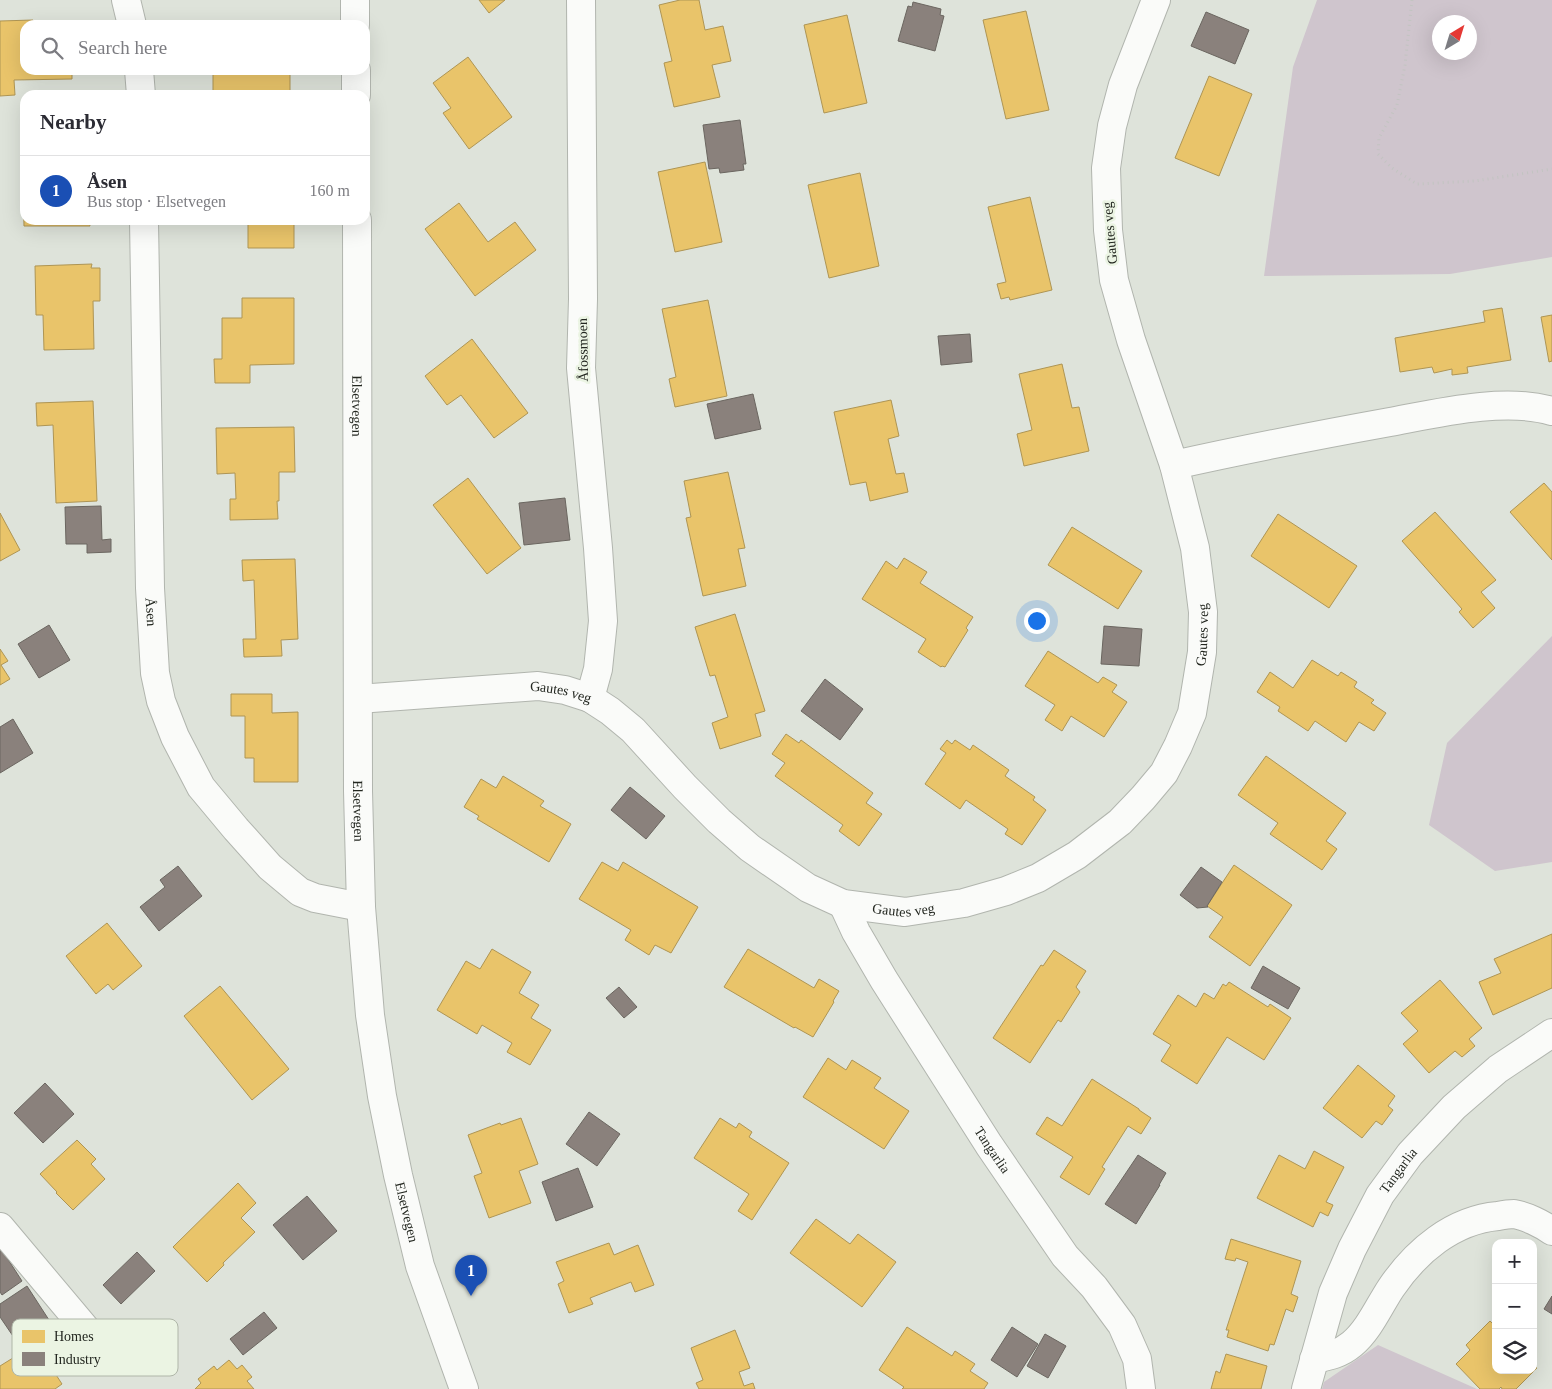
<!DOCTYPE html>
<html lang="en">
<head>
<meta charset="utf-8">
<style>
  :root { --surface:#fff; --page:#f7f7f7; --text:#2b2b33; --muted:#7c7c81; --line:#e1e1e2; --accent:#0f766e }
  body { margin:0; font-family:Georgia,serif; background:var(--page); color:var(--text) }
  .controls { position:absolute; right:15px; bottom:15px; display:grid; overflow:hidden; border-radius:10px; box-shadow:0 5px 20px #0002 }
  .controls button { width:45px; height:45px; display:grid; place-items:center; padding:0; border:0; border-bottom:1px solid var(--line); background:var(--surface); color:var(--text); font:25px sans-serif }
  .compass { position:absolute; left:1432px; top:15px; width:45px; height:45px; border-radius:50%; background:var(--surface); box-shadow:0 5px 20px #0002; rotate:38deg }
  .you { position:absolute; left:1036px; top:620px; width:18px; height:18px; margin:-12px; border:4px solid #fff; border-radius:50%; background:#1a73e8; box-shadow:0 0 0 8px #1a73e833 }
  .badge { display:grid; place-items:center; width:32px; height:32px; border-radius:50%; background:var(--accent); color:#fff; font-size:16px; font-weight:700 }
  .pin { position:absolute; translate:-50% -41px; filter:drop-shadow(0 1px 2px #0008) }
  .pin::after { content:''; position:absolute; top:26px; width:18px; height:15px; background:inherit; clip-path:polygon(0 0,100% 0,50% 100%) }
  .list { margin:0; padding:0; list-style:none }
  h2 { display:flex; justify-content:space-between; align-items:center; height:65px; margin:0; padding:0 20px; font-size:21px }
  h2 small { font-size:16px; font-weight:400; color:var(--muted) }
  .list li { display:grid; grid-template-columns:32px 1fr auto; gap:15px; align-items:center; box-sizing:border-box; height:70px; padding:0 20px; border-top:1px solid var(--line) }
  .list b { display:block; font-size:19px; white-space:nowrap }
  .list p { margin:0; font-size:16px; white-space:nowrap; color:var(--muted) }
  .list em { font-size:16px; font-style:normal; color:var(--muted) }
  .icon { flex:none; width:28px; height:28px; fill:none; stroke:currentColor; stroke-width:2; stroke-linecap:round; stroke-linejoin:round }
  .map { position:relative; flex:none; width:1552px; height:1389px; overflow:hidden }
  .search { position:absolute; background:var(--surface); box-shadow:0 5px 20px #0002; left:20px; top:20px; width:350px; height:55px; display:flex; align-items:center; gap:12px; box-sizing:border-box; padding:0 18px; border-radius:15px; color:var(--muted); font-size:19px }
  .panel { position:absolute; background:var(--surface); box-shadow:0 5px 20px #0002; left:20px; top:90px; width:350px; height:135px; border-radius:15px }
  .map>svg:first-child { display:block }
  .green { fill:#cfc5cd; fill-rule:evenodd }
  .homes { fill:#e9c46a; stroke:#ae9554 }
  .industry { fill:#8a817c; stroke:#6b6660 }
  .lines { fill:none; stroke-linecap:round; stroke-linejoin:round }
  .minor-casing { stroke:#b1b5ae; stroke-width:30 }
  .major-casing { stroke:#b1b5ae; stroke-width:30 }
  .path { stroke:#c2c4c1; stroke-width:3; stroke-dasharray:1 4; stroke-linecap:butt }
  .minor { stroke:#fafbf9; stroke-width:28 }
  .major { stroke:#fafbf9; stroke-width:28 }
  .labels { text-anchor:middle; dominant-baseline:central; stroke-width:5; stroke-linejoin:round; paint-order:stroke }
  .street-label { font-size:14px; fill:#232720; stroke:#ebf4e3 }
  .key { fill:#ebf4e3; stroke:#afb6a8; stroke-width:1 }
  .key-label { font-size:14px; fill:#232720 }
</style>
</head>
<body>
<div class="map">
<svg width="1552" height="1389" viewBox="0 0 1552 1389">
  <rect width="100%" height="100%" fill="#dee3da"/>
  <path class="green" d="M1317,0H1552V257L1450,274L1264,276L1293,67ZM1440,22H1470V52H1440Z
    M1552,636V862L1495,871L1429,825L1447,743Z
    M1378,1345L1477,1389H1322L1324,1382Z"/>
  <path class="homes" d="M479,0H505L489,13Z
    M680,0H699L705,30L723,26L731,61L712,65L720,97L674,107L664,63L672,61L659,5Z
    M1026,11L1049,110L1006,119L983,20Z
    M847,15L867,103L824,113L804,25Z
    M33,20V25H25V70H72V79L14,80L15,95L0,96V21Z
    M468,57L512,117L469,149L443,113L451,108L433,83Z
    M290,71V95H213V72Z
    M1209,76L1252,94L1219,176L1175,158Z
    M705,162L722,242L675,252L658,172Z
    M860,173L879,266L829,278L808,185Z
    M23,184H25V220H89L90,226H24Z
    M1030,197L1052,290L1010,300L1009,297L1001,299L997,284L1006,282L988,207Z
    M459,203L488,242L515,222L536,250L475,296L425,229Z
    M248,220H294V248H248Z
    M92,264L91,268H100V301H93L94,349L44,350L43,315H36L35,266Z
    M242,298H294V364L250,365V383H215L214,359H222V318H242Z
    M708,300L727,396L675,407L669,379L676,377L662,309Z
    M1502,308L1511,360L1467,367L1468,373L1452,375V369L1434,373L1432,367L1400,372L1395,338L1485,322L1483,311Z
    M1552,315V361L1549,362L1541,317Z
    M472,339L528,413L494,438L461,395L447,405L425,376Z
    M1062,364L1072,408L1079,407L1089,451L1024,466L1017,434L1032,430L1019,374Z
    M891,400L899,436L888,439L896,474L904,473L908,492L870,501L866,482L850,485L834,412Z
    M93,401L97,501L56,503L53,425L37,426L36,403Z
    M294,427L295,472H279V501H277L278,519L230,520V499H236L235,473L217,474L216,428Z
    M728,472L745,548L738,549L746,586L703,596L686,518L691,517L684,481Z
    M468,478L521,548L487,574L433,505Z
    M1544,483L1552,492V560L1510,512Z
    M1435,512L1496,580L1481,592L1495,608L1473,628L1459,612L1462,609L1402,541Z
    M0,513L20,550L0,561Z
    M1278,514L1357,566L1329,608L1251,556Z
    M1072,527L1142,571L1118,609L1048,565Z
    M904,558L927,572L920,583L973,617L966,628L968,630L945,667L942,666L941,667L918,652L926,639L862,599L886,561L897,569Z
    M295,559L298,639L281,640L282,656L244,657L243,639H256L254,580L243,581L242,560Z
    M735,614L765,711L755,714L761,736L720,749L712,723L728,717L715,675L710,676L695,627Z
    M0,649L8,661L1,665L10,679L0,685Z
    M1048,651L1098,683L1103,677L1117,685L1112,692L1127,702L1104,737L1071,716L1062,731L1045,720L1055,705L1025,686Z
    M1312,660L1338,676L1341,672L1357,682L1354,687L1374,700L1371,703L1386,713L1374,731L1359,722L1346,742L1315,721L1308,731L1278,711L1280,707L1257,692L1270,672L1293,688Z
    M231,694H272V713L298,712V782H254V758H245V716H231Z
    M786,734L799,743L801,740L873,793L866,803L882,814L859,846L839,831L843,825L775,776L785,763L772,754Z
    M947,740L952,744L955,740L970,750L973,745L1009,770L1005,776L1035,797L1033,800L1046,810L1022,845L1005,834L1008,829L966,800L960,809L925,784L946,753L940,749Z
    M1266,756L1346,813L1326,841L1337,849L1322,870L1270,834L1278,823L1238,795Z
    M503,776L544,801L540,806L571,824L549,862L477,819L479,816L464,807L481,779L496,788Z
    M602,862L618,871L623,862L698,907L671,953L655,945L649,955L625,940L631,930L579,899Z
    M1234,865L1292,905L1250,966L1209,937L1223,917L1207,906Z
    M107,923L142,966L113,990L108,984L96,994L66,956Z
    M1552,934V988L1493,1015L1479,982L1501,973L1494,959Z
    M492,949L531,972L519,993L539,1005L531,1018L551,1030L530,1065L507,1052L512,1043L482,1025L477,1034L437,1010L466,961L480,969Z
    M748,949L814,988L819,979L839,991L833,1001L834,1002L813,1037L795,1027L794,1028L724,987Z
    M1054,950L1086,971L1076,987L1080,992L1061,1022L1058,1020L1030,1063L993,1038L1041,965L1043,966Z
    M1440,980L1482,1028L1469,1039L1475,1046L1462,1057L1455,1051L1429,1073L1403,1044L1418,1031L1401,1013Z
    M1229,982L1268,1007L1270,1004L1291,1018L1264,1060L1227,1037L1197,1084L1161,1061L1171,1045L1153,1034L1178,995L1196,1007L1204,993L1214,999L1223,984L1226,986Z
    M220,986L289,1069L252,1100L184,1016Z
    M828,1058L846,1070L852,1060L881,1078L874,1088L909,1111L884,1149L803,1097Z
    M1358,1065L1395,1096L1388,1106L1393,1110L1382,1125L1376,1121L1362,1138L1323,1108Z
    M1092,1079L1139,1109V1110L1151,1118L1141,1134L1128,1126L1102,1167L1105,1169L1089,1195L1060,1177L1073,1157L1036,1134L1047,1117L1062,1126Z
    M521,1118L538,1164L519,1171L531,1203L489,1218L474,1176L482,1173L468,1135L500,1123L501,1125Z
    M720,1118L736,1128L739,1123L752,1132L749,1137L789,1163L752,1220L738,1211L749,1194L694,1158Z
    M77,1140L96,1159L91,1164L105,1179L73,1210L56,1193L57,1192L40,1174Z
    M1314,1151L1344,1167L1326,1202L1333,1205L1328,1216L1320,1212L1313,1227L1257,1198L1279,1155L1305,1169Z
    M238,1183L256,1203L241,1218L255,1232L223,1263L224,1265L207,1282L173,1247Z
    M816,1219L850,1244L858,1234L896,1262L862,1307L790,1253Z
    M1231,1239L1301,1261L1291,1294L1298,1297L1293,1312L1286,1309L1274,1345L1270,1344L1268,1351L1227,1337L1229,1330H1226L1248,1262L1236,1258L1235,1261L1225,1259Z
    M609,1243L614,1255L638,1245L654,1285L635,1292L631,1282L590,1298L593,1304L569,1313L558,1284L564,1281L556,1262Z
    M1490,1321L1496,1327V1370H1533V1364L1537,1368L1516,1389H1502L1501,1387L1499,1389H1480L1456,1364L1470,1350L1466,1345Z
    M907,1327L952,1356L955,1351L975,1364L970,1371L988,1383L984,1389H902L904,1387L879,1370Z
    M735,1330L750,1368L739,1372L744,1386L753,1383L755,1389H699L696,1383L703,1380L691,1348Z
    M29,1348L42,1368L49,1364L62,1384L55,1389H0V1366Z
    M1226,1354L1267,1366L1261,1389H1211L1216,1371L1220,1373Z
    M229,1360L237,1369L242,1365L252,1377L247,1381L254,1389H195L201,1383L198,1379L214,1366L217,1370Z"/>
  <path class="industry" d="M913,2L941,9L940,15L944,16L935,51L898,41L908,6L912,7Z
    M1206,12L1249,30L1235,64L1191,46Z
    M740,120L746,164H743L744,170L720,173L719,168L709,169L703,125Z
    M970,334L972,362L941,365L938,336Z
    M753,394L761,429L715,439L707,404Z
    M565,498L570,540L524,545L519,503Z
    M101,506L102,540L111,539V552L87,553V544H66L65,507Z
    M49,625L70,660L39,678L18,644Z
    M1104,626L1142,629L1139,666L1101,664Z
    M825,679L863,709L840,740L801,711Z
    M13,719L33,753L0,773V727Z
    M630,787L665,816L646,839L611,810Z
    M178,866L202,896L159,931L140,907L165,887L160,880Z
    M1201,867L1222,882L1207,906L1208,907L1197,908L1180,895Z
    M1263,966L1300,988L1288,1009L1251,988Z
    M619,987L637,1007L624,1018L606,998Z
    M45,1083L74,1114L43,1143L14,1113Z
    M589,1112L620,1134L597,1166L566,1144Z
    M1138,1155L1166,1173L1159,1185H1160L1136,1224L1105,1204Z
    M578,1168L593,1207L556,1221L542,1182Z
    M307,1196L337,1231L303,1260L273,1225Z
    M0,1247L22,1281L2,1295L0,1292Z
    M137,1252L155,1271L121,1304L103,1285Z
    M27,1286L49,1320L17,1342L0,1317V1304Z
    M1552,1296V1314L1544,1309Z
    M264,1312L277,1328L243,1355L230,1339Z
    M1012,1327L1038,1344L1017,1377L991,1360Z
    M1045,1334L1066,1346L1048,1378L1027,1366Z"/>
  <g class="lines">
    <defs>
      <g id="minor">
        <path d="M126,0L132,25"/>
        <path d="M581,0L583,299L581,368L598,548L603,621L598,669L590,698"/>
        <path d="M139,70L141,95"/>
        <path id="s1" d="M144,220L150,588L155,673L161,701L175,737L201,787L236,829L270,867L300,892L315,898L361,907"/>
        <path d="M1174,465C1246,449 1318,435 1390,422C1438,413 1505,397 1552,411"/>
        <path id="s2" d="M358,699L538,686L565,690L590,698L610,711L633,730L685,787L719,821L750,848L808,888L843,904L905,912L964,903L1006,891L1038,878L1077,855L1120,822L1143,798L1164,773L1178,746L1192,713L1202,652L1203,612L1195,548L1174,465L1131,340L1114,280L1108,230L1106,168L1112,126L1123,85L1156,0"/>
        <path id="s3" d="M843,904L856,932L884,980L989,1145L1065,1256L1094,1287L1122,1325L1137,1359L1141,1389"/>
        <path d="M0,1227L111,1359"/>
        <path d="M1314,1359C1329,1356 1340,1354 1352,1344C1369,1330 1379,1306 1391,1288C1416,1251 1453,1220 1498,1216C1503,1215 1509,1214 1514,1214C1526,1216 1542,1224 1552,1231"/>
        <path id="s4" d="M1306,1389L1333,1293L1352,1249L1380,1195L1410,1154L1454,1107L1498,1069L1552,1033"/>
      </g>
      <g id="major">
        <path d="M355,0V25"/>
        <path d="M356,70V95"/>
        <path id="s5" d="M357,220L358,791L361,907L370,1015L382,1096L398,1175L420,1266L464,1389"/>
      </g>
    </defs>
    <use href="#minor" class="minor-casing"/>
    <use href="#major" class="major-casing"/>
    <path class="path" d="M1412,0L1405,65L1397,105L1379,138L1378,154L1392,168L1417,184L1475,181L1552,169"/>
    <use href="#minor" class="minor"/>
    <use href="#major" class="major"/>
  </g>
  <g class="labels">
    <g class="street-label">
      <text transform="translate(1110 233) rotate(-95)">Gautes veg</text>
      <text transform="translate(583 350) rotate(-91)">Åfossmoen</text>
      <text stroke="none"><textPath href="#s5" startOffset="186">Elsetvegen</textPath></text>
      <text stroke="none"><textPath href="#s1" startOffset="392">Åsen</textPath></text>
      <text stroke="none"><textPath href="#s2" startOffset="1074">Gautes veg</textPath></text>
      <text stroke="none"><textPath href="#s2" startOffset="204">Gautes veg</textPath></text>
      <text stroke="none"><textPath href="#s5" startOffset="591">Elsetvegen</textPath></text>
      <text stroke="none"><textPath href="#s2" startOffset="624">Gautes veg</textPath></text>
      <text stroke="none"><textPath href="#s3" startOffset="288">Tangarlia</textPath></text>
      <text stroke="none"><textPath href="#s4" startOffset="239">Tangarlia</textPath></text>
      <text stroke="none"><textPath href="#s5" startOffset="996">Elsetvegen</textPath></text>
    </g>
  </g>
  <rect x="12" y="1319" width="166" height="57" rx="8" class="key"/>
  <rect x="22" y="1330" width="23" height="13" fill="#e9c46a"/>
  <rect x="22" y="1352" width="23" height="14" fill="#8a817c"/>
  <g class="key-label">
    <text x="54" y="1341">Homes</text>
    <text x="54" y="1364">Industry</text>
  </g>
</svg>
<div class="controls">
<button>+</button>
<button>−</button>
<button><svg class="icon" aria-label="layers" viewBox="0 0 24 24"><path d="M12 4l9 5-9 5-9-5zM3 14l9 5 9-5"/></svg></button>
</div>
<svg class="compass" viewBox="-18 -18 36 36"><path d="M0-13l5 13h-10z" fill="#e53935"/><path d="M0 13l5-13h-10z" fill="#7c7c81"/></svg>
<div class="you"></div>
<div class="pin badge" style="left:471px;top:1296px;background:#1a4fb4">1</div>
<div class="search"><svg class="icon" aria-label="search" viewBox="0 0 24 24"><circle cx="10" cy="10" r="6"/><path d="M15 15l6 6"/></svg>Search here</div>
<section class="panel">
<h2>Nearby<small></small></h2>
<ul class="list">
<li><span class="badge" style="background:#1a4fb4">1</span><div><b>Åsen</b><p>Bus stop · Elsetvegen</p></div><em>160 m</em></li>
</ul>
</section>
</div>
</body>
</html>
